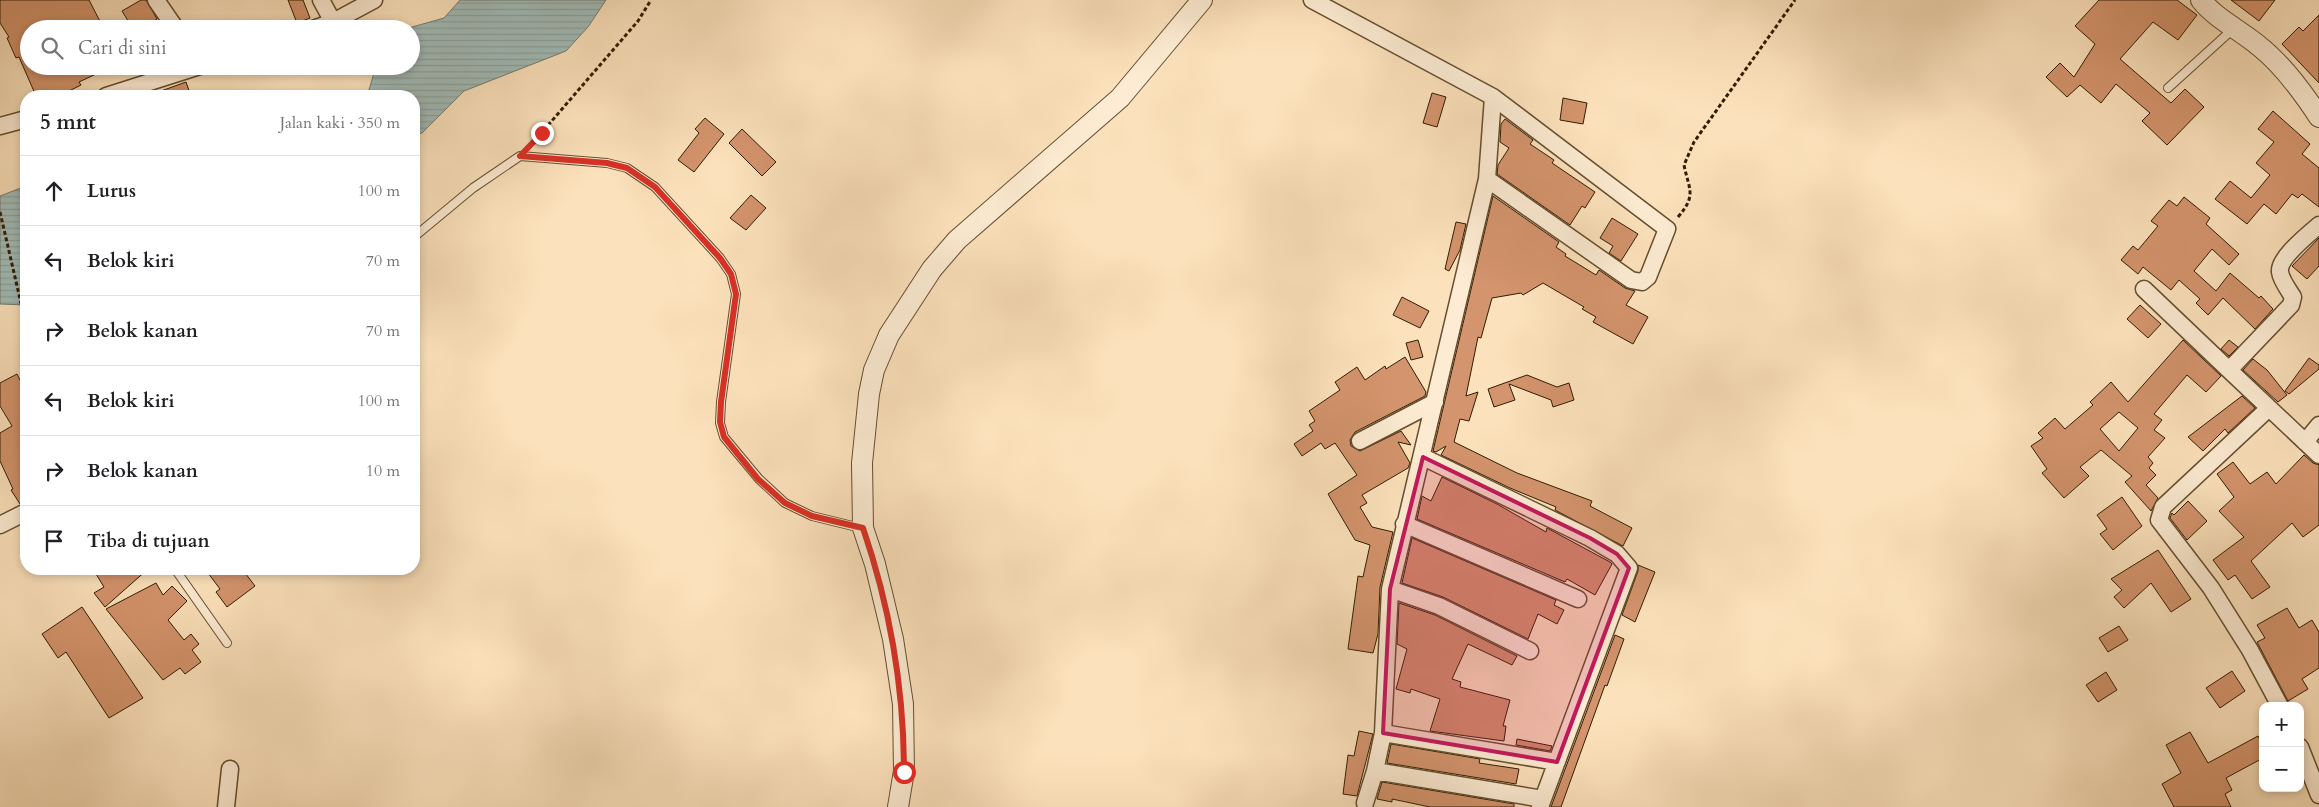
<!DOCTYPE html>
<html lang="id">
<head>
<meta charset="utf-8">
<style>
  :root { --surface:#fff; --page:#f6f6f6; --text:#202124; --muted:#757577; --line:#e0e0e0 }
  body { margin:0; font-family:Cardo,serif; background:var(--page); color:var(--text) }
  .controls { position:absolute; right:15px; bottom:15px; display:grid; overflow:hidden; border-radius:10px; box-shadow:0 2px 8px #0003 }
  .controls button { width:45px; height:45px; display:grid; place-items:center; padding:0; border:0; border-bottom:1px solid var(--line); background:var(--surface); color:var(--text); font:25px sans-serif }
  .stop { position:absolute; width:15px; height:15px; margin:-11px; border:4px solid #d93025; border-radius:50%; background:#fff }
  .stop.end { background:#d93025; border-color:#fff; box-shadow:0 1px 5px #0008 }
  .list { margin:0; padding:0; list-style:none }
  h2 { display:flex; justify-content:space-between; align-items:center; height:65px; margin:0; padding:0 20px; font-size:21px }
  h2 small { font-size:16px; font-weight:400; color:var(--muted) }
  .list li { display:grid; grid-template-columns:32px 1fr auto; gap:15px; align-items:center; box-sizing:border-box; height:70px; padding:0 20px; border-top:1px solid var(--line) }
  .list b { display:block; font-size:19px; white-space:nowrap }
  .list em { font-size:16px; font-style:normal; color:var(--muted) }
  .icon { flex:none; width:28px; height:28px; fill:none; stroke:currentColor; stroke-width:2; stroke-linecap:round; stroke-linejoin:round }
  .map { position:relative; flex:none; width:2319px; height:807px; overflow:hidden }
  .search { position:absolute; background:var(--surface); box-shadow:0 2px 8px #0003; left:20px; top:20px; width:400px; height:55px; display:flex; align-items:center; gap:12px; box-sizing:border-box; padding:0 18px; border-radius:28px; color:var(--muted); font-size:19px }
  .panel { position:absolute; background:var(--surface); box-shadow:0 2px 8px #0003; left:20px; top:90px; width:400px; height:485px; border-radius:20px }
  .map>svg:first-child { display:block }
  .water { fill:url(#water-rules); stroke:#747c6f }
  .building { fill:#d4946d; stroke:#311c00; fill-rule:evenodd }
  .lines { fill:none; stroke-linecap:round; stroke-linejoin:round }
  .service-casing { stroke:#644e2f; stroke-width:10 }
  .minor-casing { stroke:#644e2f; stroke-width:19 }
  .tertiary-casing { stroke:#644e2f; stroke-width:22 }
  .path { stroke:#311c00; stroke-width:3; stroke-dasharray:4 2.5; stroke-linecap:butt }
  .service { stroke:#fdecd3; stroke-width:8 }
  .minor { stroke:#fdecd3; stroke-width:16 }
  .tertiary { stroke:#fdecd3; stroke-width:20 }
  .route { stroke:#d93025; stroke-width:6 }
  .marked { fill:#c2185b; fill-opacity:0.2; stroke:#c2185b; stroke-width:4; stroke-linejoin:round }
</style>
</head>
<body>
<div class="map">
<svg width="2319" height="807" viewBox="0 0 2319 807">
  <defs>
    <pattern id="water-rules" width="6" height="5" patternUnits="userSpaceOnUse" patternTransform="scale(1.25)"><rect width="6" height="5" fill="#a1bcb9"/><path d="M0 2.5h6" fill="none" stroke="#8ba19d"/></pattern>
  </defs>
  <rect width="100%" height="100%" fill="#fce2bc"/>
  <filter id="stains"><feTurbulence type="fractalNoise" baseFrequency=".004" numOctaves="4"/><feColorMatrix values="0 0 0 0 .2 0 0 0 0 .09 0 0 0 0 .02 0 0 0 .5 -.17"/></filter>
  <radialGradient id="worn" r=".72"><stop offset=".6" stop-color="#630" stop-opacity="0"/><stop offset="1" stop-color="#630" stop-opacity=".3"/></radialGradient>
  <path class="water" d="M460,0H606L588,27L566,51L464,91L422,133L414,135V96H358L369,90L376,66H411V29H405L444,18Z
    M26,186V305L0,304V196Z"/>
  <path class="building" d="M0,0H89L104,29H29V66H113L79,82L81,85L63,94L36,96L19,57L16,58L7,38L9,37L0,23Z
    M141,0H146L157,19L141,29H133L122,11Z
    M288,0H303L310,18L297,23Z
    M2099,0H2177L2197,15L2178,40L2153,22L2120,59L2171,103L2185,89L2204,107L2167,145L2142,121L2150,113L2116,84L2101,103L2080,85L2067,97L2046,77L2060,63L2074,77L2095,44L2075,26Z
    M2231,0H2275L2259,21Z
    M2319,15V83L2282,44L2299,27L2303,31Z
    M186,82L191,96H150V95Z
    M1432,93L1446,97L1437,127L1423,123Z
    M1563,98L1587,103L1583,124L1560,120Z
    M2273,111L2310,144L2302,154L2319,168V207L2302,194L2298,198L2292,194L2276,214L2264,204L2247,224L2215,199L2230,181L2251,198L2270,175L2256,163L2274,142L2258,129Z
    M705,118L724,134L694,172L678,160L699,133L695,129Z
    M1505,119L1533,140L1530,144L1554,160L1552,163L1595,192L1585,208L1582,206L1570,225L1497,174L1498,165L1509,148L1500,142L1501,124Z
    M742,129L776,162L762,176L729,143Z
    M751,195L766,208L746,230L730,218Z
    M1493,196L1559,242L1556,247L1566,254L1565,256L1596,275L1599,270L1625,288L1635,291L1626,305L1648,317L1633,344L1593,322L1596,317L1582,309L1584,307L1543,283L1523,295L1521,293L1492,298L1481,338L1478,337L1466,396L1478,392L1469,421L1460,419L1454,442L1517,473L1592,501L1590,506L1632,528L1623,546L1555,510L1556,507L1510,488L1441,455L1446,446L1436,452L1433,451Z
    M2184,197L2210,218L2206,224L2239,254L2229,265L2212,249L2194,271L2216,291L2230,273L2259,298L2261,296L2273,309L2255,329L2223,298L2208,315L2196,303L2200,299L2179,280L2171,290L2143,267L2138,274L2121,260L2133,246L2138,250L2158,226L2151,221L2169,200L2177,206Z
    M1612,218L1638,234L1621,261L1609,253L1613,246L1600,238Z
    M1456,222L1466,224L1460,250L1449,271L1445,269Z
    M2319,238V266L2307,279L2292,266Z
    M1402,297L1429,311L1420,328L1393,315Z
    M2140,305L2161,324L2148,338L2127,319Z
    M1418,340L1423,357L1411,360L1406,343Z
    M2183,340L2221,376L2206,392L2187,375L2154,414L2162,420L2154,430L2165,438L2148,457L2153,463L2149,468L2156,475L2146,485L2158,498L2151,511L2125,482L2132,476L2101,450L2080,467L2089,476L2064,498L2042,473L2047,469L2031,446L2043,438L2038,433L2055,418L2065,429L2093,405L2090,402L2111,382L2128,402ZM2119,412L2138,428L2119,451L2100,429Z
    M2229,340L2238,347L2229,356L2221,349Z
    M1405,357L1426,392L1425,396L1355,432L1350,440L1351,446L1360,451L1401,431L1411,445L1398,442L1410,463L1408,468L1362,495L1367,503L1360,507L1372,527L1393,532L1380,587L1378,634L1373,653L1348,649L1358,576L1363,577L1370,545L1355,540L1328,494L1357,475L1335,443L1325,449L1321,443L1302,456L1294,444L1313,431L1309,425L1315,421L1309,411L1340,390L1335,382L1357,367L1365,380L1385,366L1386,369Z
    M2309,358L2319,365V369L2289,394L2285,391Z
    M2253,359L2267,370L2287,395L2278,402L2243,370Z
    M17,374L21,382L26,379V502L20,504L11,490L13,489L0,461V433L12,426L0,406V383Z
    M1527,375L1557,387L1569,383L1574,400L1553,407L1551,400L1509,384L1515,400L1494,407L1488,389Z
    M2242,396L2255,408L2228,433L2225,429L2203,451L2188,437Z
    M2304,455L2313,463L2319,465V525L2303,537L2292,523L2251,561L2270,587L2252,599L2235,575L2228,580L2213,560L2244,537L2219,511L2234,497L2217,474L2233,462L2250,484L2267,472L2276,484Z
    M1442,477L1497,504L1546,532L1547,528L1610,562L1612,564L1595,595L1567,579L1565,582L1417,519L1422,496L1431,501Z
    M2122,497L2142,526L2113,550L2100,534L2107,529L2097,515Z
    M2188,501L2207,521L2187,540L2170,518L2172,513L2174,515Z
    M1412,538L1556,600L1554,605L1564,610L1557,624L1538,614L1528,639L1443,597L1402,583Z
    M2158,550L2191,599L2171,612L2151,583L2124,608L2114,597L2122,590L2111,579Z
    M1638,565L1655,572L1635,622L1622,615L1638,571Z
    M93,569H148L105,607L94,593L104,587Z
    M205,569H242L255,586L227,607L216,592L220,589Z
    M156,583L163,595L172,586L187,601L168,620L184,640L191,634L199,644L192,650L201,662L185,674L180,668L163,680L106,609Z
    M1399,603L1435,615L1517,656L1512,665L1468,644L1452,679L1461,682L1460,687L1510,700L1503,726H1506L1504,741L1430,731L1440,699L1411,689L1410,693L1396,689L1407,649L1397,644Z
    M82,607L143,698L109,718L66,652L58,658L42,634Z
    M2287,608L2299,628L2312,620L2319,632V668L2302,679L2308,689L2288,701L2257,642L2265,638L2257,625Z
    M2119,626L2128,640L2108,652L2099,638Z
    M1615,635L1624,639L1607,686L1605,685L1561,807H1551Z
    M2232,671L2245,691L2220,708L2206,688Z
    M2106,672L2117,690L2098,702L2086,685Z
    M1359,731L1373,734L1357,796L1343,794L1348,755L1354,756Z
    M2190,732L2208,763L2258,736L2263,745V758L2226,778L2232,790L2225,794L2231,807H2174L2162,784L2181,773L2166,745Z
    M1517,739L1552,746L1550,751L1516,745Z
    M1391,744L1480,759L1479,763L1519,769L1516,784L1387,763Z
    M1382,782L1514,804V807H1430L1392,799V802L1377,799Z"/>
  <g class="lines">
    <defs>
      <path id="service" d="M2168,88L2233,29
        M414,237L473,188L520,156L607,163L627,168L655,187L720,258L731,274L736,294L721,402L720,423L724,437L759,479L785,503L812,516L861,528
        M175,569L227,643"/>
      <path id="minor" d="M156,0L176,29
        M321,0L333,22
        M1312,0L1493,97L1667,229L1648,277L1642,282L1631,280L1487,179
        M313,29L333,22L374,0
        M106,96L200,66
        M0,126L26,119
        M2319,225C2309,234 2278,258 2280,272C2281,280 2288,289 2293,297L2291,305L2229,370L2319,455
        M2144,289L2229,370
        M2269,408L2163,507L2159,520L2211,588L2250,650L2280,706
        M1360,441L1435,402
        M2305,442L2319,425
        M1423,457L1590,538L1617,554L1629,568L1540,807
        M1404,524L1578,599
        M0,525L26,512
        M1390,589L1439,606L1530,651
        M1383,733L1557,762
        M2300,747L2319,795
        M1375,771L1543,799
        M1365,803L1375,771L1383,733L1390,589L1487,179L1493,97
        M226,807L230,769"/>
      <path id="tertiary" d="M2201,0C2216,19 2240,30 2259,46C2283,65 2302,91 2319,117
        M898,807L904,771L903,704L893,639L875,564L863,528L862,463L869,394L874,370L889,335L932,269L957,240L1120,98L1202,0"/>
    </defs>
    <use href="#service" class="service-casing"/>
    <use href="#minor" class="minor-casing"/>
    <use href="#tertiary" class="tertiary-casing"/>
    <path class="path" d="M531,145L638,21L651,0
      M0,212L26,325
      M1678,217C1697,195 1689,190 1684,165L1694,142L1795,0"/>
    <use href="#service" class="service"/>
    <use href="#minor" class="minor"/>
    <use href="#tertiary" class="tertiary"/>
  </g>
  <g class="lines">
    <path class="route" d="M542,133L520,156L607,163L627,168L655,187L720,258L731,274L736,294L721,402L720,422L724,437L758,479L785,503L812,516L863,528C890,607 904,688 904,772"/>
  </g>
  <path class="marked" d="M1423,457L1590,538L1617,554L1629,568L1557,762L1383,733L1390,589Z"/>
  <rect width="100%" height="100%" filter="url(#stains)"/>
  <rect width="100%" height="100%" fill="url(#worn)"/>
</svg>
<div class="controls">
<button>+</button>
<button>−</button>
</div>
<div class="stop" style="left:904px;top:772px"></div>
<div class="stop end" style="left:542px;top:133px"></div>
<div class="search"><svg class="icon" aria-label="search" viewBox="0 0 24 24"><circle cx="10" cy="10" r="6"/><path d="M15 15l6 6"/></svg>Cari di sini</div>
<section class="panel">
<h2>5 mnt<small>Jalan kaki · 350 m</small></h2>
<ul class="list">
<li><svg class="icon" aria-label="ahead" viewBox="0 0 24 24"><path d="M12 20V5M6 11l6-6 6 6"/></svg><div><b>Lurus</b></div><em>100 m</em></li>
<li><svg class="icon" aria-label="left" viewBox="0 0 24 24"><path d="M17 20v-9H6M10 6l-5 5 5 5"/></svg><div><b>Belok kiri</b></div><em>70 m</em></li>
<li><svg class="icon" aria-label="right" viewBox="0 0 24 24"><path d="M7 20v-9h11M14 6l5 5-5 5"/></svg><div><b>Belok kanan</b></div><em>70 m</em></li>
<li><svg class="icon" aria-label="left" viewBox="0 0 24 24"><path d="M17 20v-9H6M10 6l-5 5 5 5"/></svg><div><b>Belok kiri</b></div><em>100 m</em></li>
<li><svg class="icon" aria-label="right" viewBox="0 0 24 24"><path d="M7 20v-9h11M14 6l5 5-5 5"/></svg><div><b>Belok kanan</b></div><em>10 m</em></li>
<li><svg class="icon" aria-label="arrive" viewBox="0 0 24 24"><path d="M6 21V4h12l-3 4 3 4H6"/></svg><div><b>Tiba di tujuan</b></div></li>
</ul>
</section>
</div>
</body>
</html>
